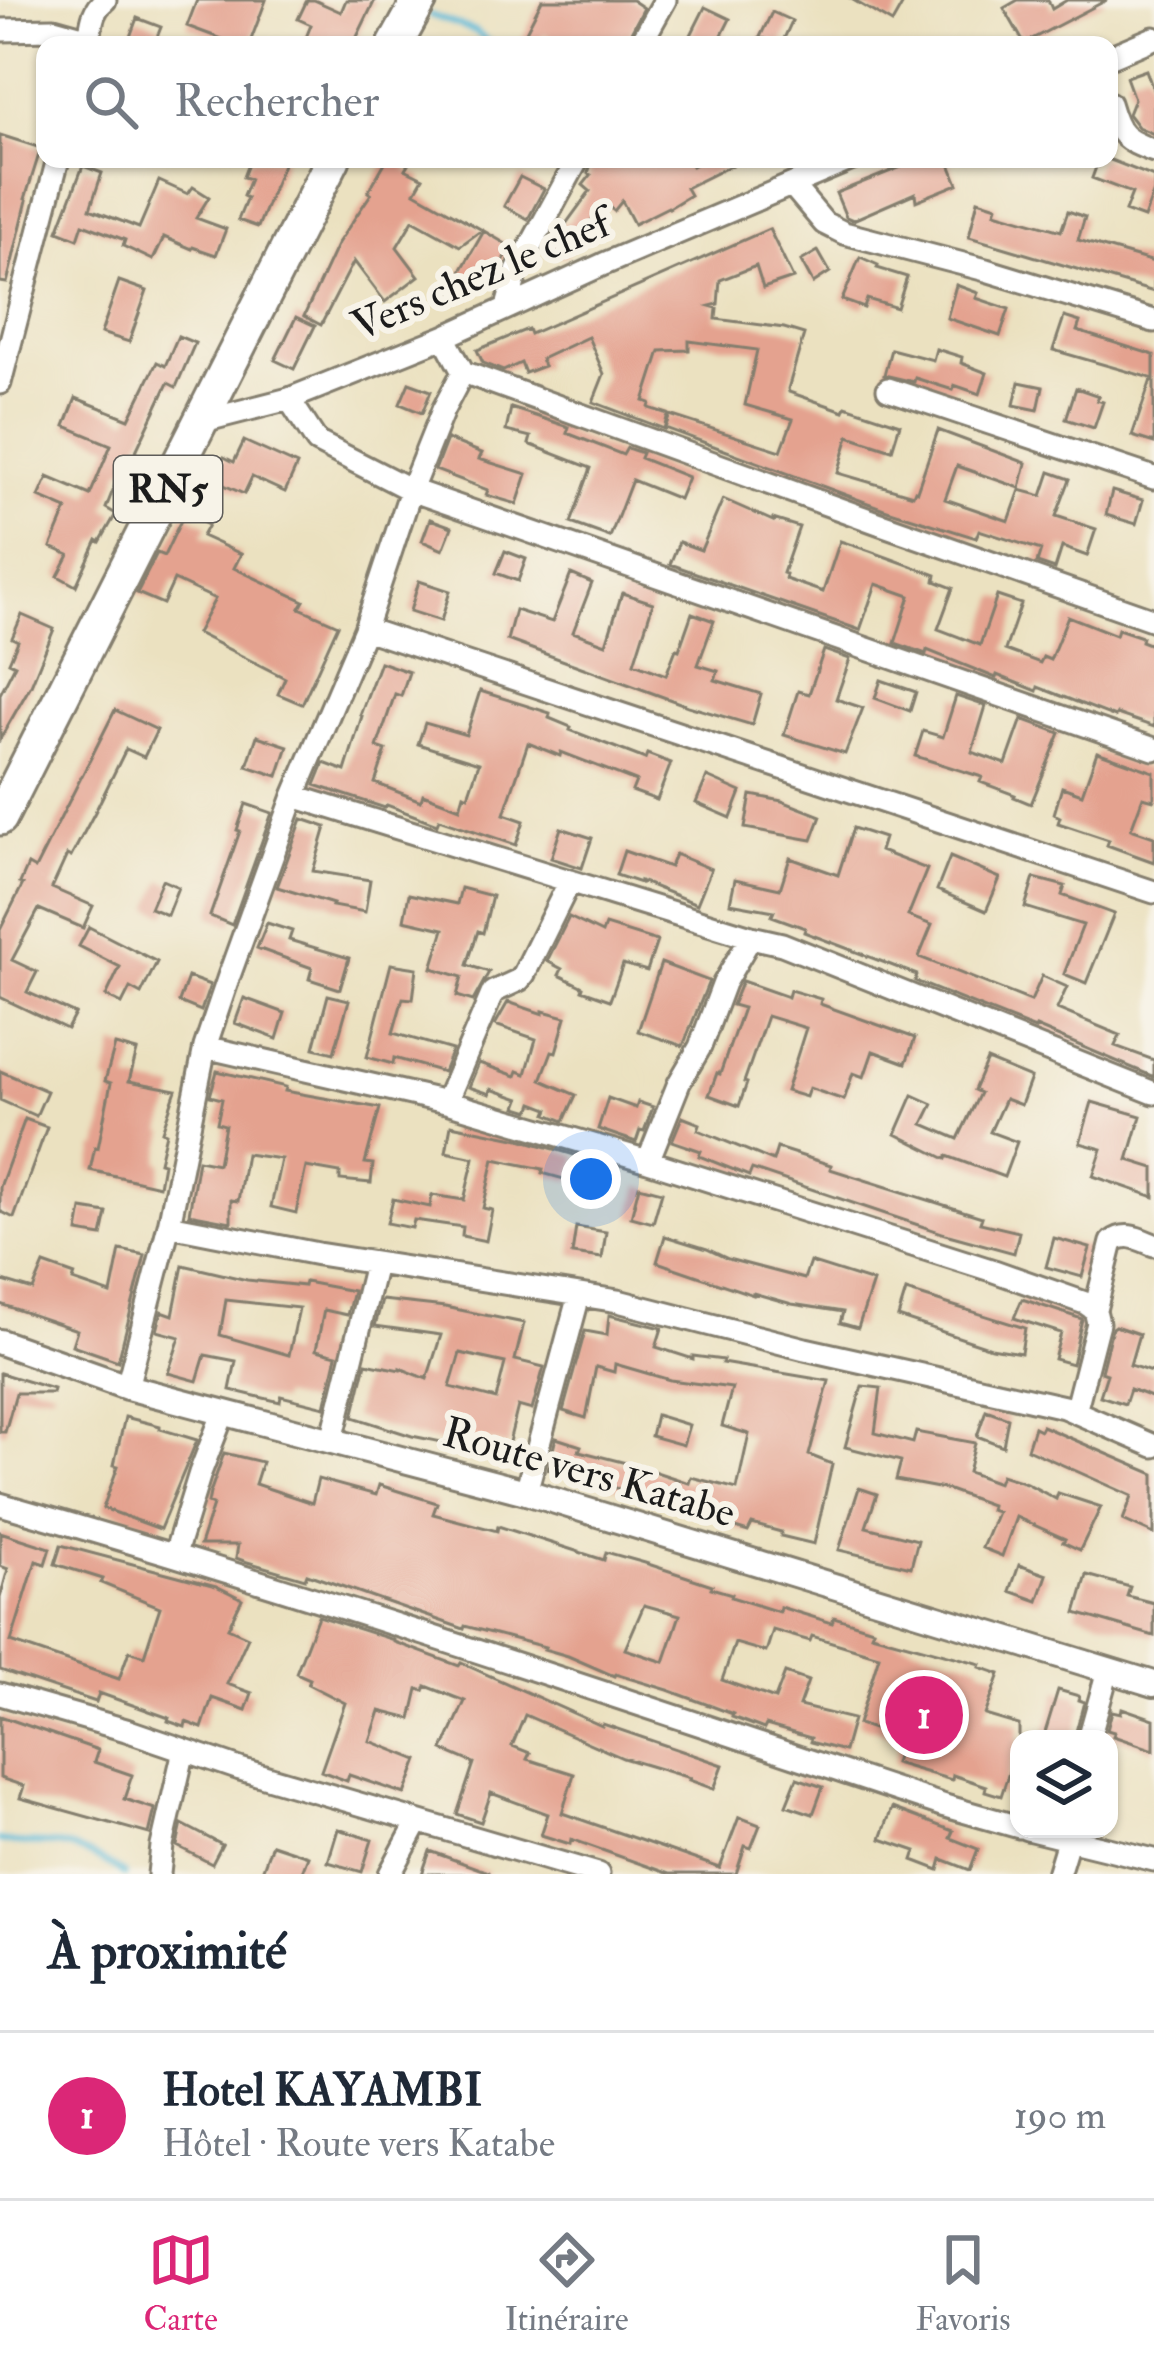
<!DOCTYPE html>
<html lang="fr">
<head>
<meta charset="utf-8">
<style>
  :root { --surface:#fff; --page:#f2f2f3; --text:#1f2937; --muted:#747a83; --line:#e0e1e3; --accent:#db2777 }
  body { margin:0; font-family:"IM FELL Double Pica",serif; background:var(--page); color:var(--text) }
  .controls { position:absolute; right:36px; bottom:36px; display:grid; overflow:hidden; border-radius:24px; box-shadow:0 3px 9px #0004 }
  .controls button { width:108px; height:108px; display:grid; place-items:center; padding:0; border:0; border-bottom:3px solid var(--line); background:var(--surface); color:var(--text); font:60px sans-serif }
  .you { position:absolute; left:591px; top:1179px; width:42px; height:42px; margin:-30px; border:9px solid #fff; border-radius:50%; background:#1a73e8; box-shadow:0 0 0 18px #1a73e833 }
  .badge { display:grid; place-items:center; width:78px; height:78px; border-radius:50%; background:var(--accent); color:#fff; font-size:39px; font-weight:700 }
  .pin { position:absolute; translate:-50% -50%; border:6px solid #fff; box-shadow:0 3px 12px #0006 }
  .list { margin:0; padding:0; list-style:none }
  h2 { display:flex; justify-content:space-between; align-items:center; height:156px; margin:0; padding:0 48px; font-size:51px }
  h2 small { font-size:39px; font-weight:400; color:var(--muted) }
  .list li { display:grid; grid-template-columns:78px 1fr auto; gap:36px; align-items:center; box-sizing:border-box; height:168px; padding:0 48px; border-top:3px solid var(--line) }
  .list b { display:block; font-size:45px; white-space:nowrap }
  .list p { margin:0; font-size:39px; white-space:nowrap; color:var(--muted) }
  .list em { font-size:39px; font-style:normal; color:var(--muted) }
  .icon { flex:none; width:66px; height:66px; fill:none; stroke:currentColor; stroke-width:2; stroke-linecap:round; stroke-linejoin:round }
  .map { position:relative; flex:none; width:1154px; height:1874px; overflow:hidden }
  .search { position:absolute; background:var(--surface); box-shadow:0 3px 9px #0004; left:36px; right:36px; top:36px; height:132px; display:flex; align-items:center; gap:30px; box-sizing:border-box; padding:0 42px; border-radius:24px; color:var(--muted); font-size:45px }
  .sheet { height:324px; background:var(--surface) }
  nav { display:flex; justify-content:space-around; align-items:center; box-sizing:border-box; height:168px; border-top:3px solid var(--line); background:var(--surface); font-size:33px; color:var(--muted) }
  nav a { display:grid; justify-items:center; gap:6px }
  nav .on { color:var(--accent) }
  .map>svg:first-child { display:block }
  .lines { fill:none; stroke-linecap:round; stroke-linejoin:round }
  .stream { stroke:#58b9d7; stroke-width:6 }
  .building { fill:#e4a28f; fill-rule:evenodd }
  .minor-casing { stroke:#847e6e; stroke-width:27 }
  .tertiary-casing { stroke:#847e6e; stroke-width:30 }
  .trunk-casing { stroke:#847e6e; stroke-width:39 }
  .minor { stroke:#fff; stroke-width:21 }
  .tertiary { stroke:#fff; stroke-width:24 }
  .trunk { stroke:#fff; stroke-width:33 }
  .labels { text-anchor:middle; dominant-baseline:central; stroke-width:12; stroke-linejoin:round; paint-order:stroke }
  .shield { fill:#f7f3e8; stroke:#5e5c59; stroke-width:3 }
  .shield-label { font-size:39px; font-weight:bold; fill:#1c1c1c }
  .street-label { font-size:42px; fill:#1c1c1c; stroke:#f7f3e8 }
</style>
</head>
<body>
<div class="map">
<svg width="1154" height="1874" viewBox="0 0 1154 1874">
  <rect width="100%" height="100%" fill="#f7f3e8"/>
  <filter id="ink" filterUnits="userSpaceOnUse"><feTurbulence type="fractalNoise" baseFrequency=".00833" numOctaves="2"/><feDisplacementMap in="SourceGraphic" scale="24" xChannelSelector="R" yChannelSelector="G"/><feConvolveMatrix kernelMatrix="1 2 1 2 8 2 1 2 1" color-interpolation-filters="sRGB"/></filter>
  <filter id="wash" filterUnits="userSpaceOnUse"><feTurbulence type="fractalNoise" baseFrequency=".004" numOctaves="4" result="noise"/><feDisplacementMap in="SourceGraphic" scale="48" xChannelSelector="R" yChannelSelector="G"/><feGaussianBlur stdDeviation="2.7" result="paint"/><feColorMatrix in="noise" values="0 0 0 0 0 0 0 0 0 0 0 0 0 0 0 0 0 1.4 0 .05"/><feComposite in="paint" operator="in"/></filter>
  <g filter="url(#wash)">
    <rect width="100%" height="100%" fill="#ebe1c0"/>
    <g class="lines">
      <path class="stream" d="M430,15L475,31L492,45
        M0,1840C17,1846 32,1842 50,1844C79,1847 100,1859 124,1874"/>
    </g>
    <g id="blocks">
      <path class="building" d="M197,0H266L249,45H220L222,39L187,26Z
        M307,0H314L341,12L346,0H375L353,45H303L311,25L298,19Z
        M542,0H632L644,8L624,45H564L544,34L535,45H519Z
        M853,0H905L892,23Z
        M1018,0H1048L1052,9L1067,0H1107L1024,43L1004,8Z
        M705,7L730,19L717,45H686Z
        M772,12L792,21L781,45L760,37Z
        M137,18L161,27L154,45H127Z
        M1146,70L1154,92V134L1138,127L1128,114L1134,99L1126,77Z
        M0,135L41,148L25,199L27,200L7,283L0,282Z
        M250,159H285L258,227L238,220L247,198L243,196L250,179L243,177Z
        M387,159H411L405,169L423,178L415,192L482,230L460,246L413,220L397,247L419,276L385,302L354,261L321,325L304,316L338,243L371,194L368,192Z
        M593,159H688L692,166L705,159H744L686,188L690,195L669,208L668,207L634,224L622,201L614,211L604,203L564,258L548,246L562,221L566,224L590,191L583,185L591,175L588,173Z
        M921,159H948L958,184L916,201L915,193L853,220L846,217L836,193Z
        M1099,159H1108L1154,177V191L1144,218L1125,211L1132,193L1092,178Z
        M83,166L102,173L90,209L139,228L159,181L188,194L193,187L209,197L196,218L226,229L216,255L193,247L192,249L164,237L153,260L123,246L125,240L83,224L78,239L58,231Z
        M520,177L544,189L528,219L504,206Z
        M978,200L997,206L995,212L1061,231L1068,211L1085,217L1078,240L1154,262V292L969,237Z
        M769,229L793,278L763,288L756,266L720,280L718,304L710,306L717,308L716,319L784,328L804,334L788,389L789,392L844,411L846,406L900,424L892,450L849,436L838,473L913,495L915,490L917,491L938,430L1026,463L1020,488L957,466L945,499L1009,521L1020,490L1042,496L1050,472L1070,479L1056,516L1096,529L1087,556L1062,547L1055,569L1037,563L1041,550L979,530L976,538L884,509L665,428L670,415L781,451L793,419L745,405L757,350L689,341V350L660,351L644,401L650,403L649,408L668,414L664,429L593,402L604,374L588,337L541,359L544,366L525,373L521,363L503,371L483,363L477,350L528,329L530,334Z
        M484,231L511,247L497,272L487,266L468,300L450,290Z
        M818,251L830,272L813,283L801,261Z
        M860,257L878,265L877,268L907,277L897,308L867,299L864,308L842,300Z
        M119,281L147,291L129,342L101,333Z
        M956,285L978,293L976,298L1009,309L1000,336L947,318Z
        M296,317L315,326L294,369L275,360Z
        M1064,317L1080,322L1077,331L1154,355V379L1053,350Z
        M178,336L195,343L176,387L168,383L127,470L122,467L106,508L116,514L100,542L97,540L76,586L58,576L69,555L51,547L67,509L39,497L48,477L90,495L111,445L65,426L76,398L129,419L157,362L165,366Z
        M891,349L933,360L936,349L962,357L961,363L987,373L980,394L954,385L953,390L915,378L914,382L884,375Z
        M1151,380L1154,381V443L1132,436Z
        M1019,382L1043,387L1038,410L1014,405Z
        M409,383L431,391L422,413L400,404Z
        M1076,388L1099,396L1097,400L1103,402L1094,428L1066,419Z
        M511,408L569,427L567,433L623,455L627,448L642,453L640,458L688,477L679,499L632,480L610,537L571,523L591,468L529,444L531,437L506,431Z
        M447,439L482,453L479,459L527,474L517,504L486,495L488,490L435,470Z
        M244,441L297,465L285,492L252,477L244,494L213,480L224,457L234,462Z
        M1112,491L1143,500L1136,524L1106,515Z
        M723,499L773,521V519L799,527L783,573L786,574L785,579L823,592L840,541L870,551L936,575L935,581L953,588L938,629L980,645L997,596L1021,604L1005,650L1040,663L1043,657L1050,660L1068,616L1116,635L1118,629L1142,637L1141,641L1154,646V727L1117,714L1115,717L1038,687L1037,691L997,675L996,678L927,650L926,654L895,643L910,596L876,584L860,630L670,564L679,542L701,550Z
        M184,514L208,525L202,536L241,554L234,568L304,601L300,608L338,625L302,704L278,694L285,678L197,633L215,599L174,580L163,604L137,593L157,553L164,556Z
        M430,519L452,527L443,550L422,541Z
        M505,551L526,559L518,581L496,573Z
        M571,574L592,583L573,632L606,644L622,593L653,603L634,663L666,675L676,649L679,650L692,613L714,621L698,665L718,671L715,680L761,694L752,725L688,706L507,640L515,610L552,622Z
        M419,581L450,591L441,621L410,611Z
        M22,615L54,629L31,685L0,739V694L15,665L9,662L18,641L12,638Z
        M824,650L850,659L836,699L863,708L845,754L784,735L798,691L809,694Z
        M380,662L409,672L401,696L395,694L377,747L386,750L375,783L421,801L423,794L460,808L464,794L468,796L479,763L418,744L425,723L466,735L480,691L550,713L549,718L571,727L570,730L645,759L647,754L671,763L657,800L632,791L636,781L561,752L560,756L528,743L504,814L524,821L516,845L439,819L437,824L387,805L385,808L315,785L324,763L345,771L362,716L360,715Z
        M881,680L916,692L910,711L875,698Z
        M956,696L986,706L972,752L1006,764L1022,719L1060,733L1031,804L1014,797L1015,795L980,782L982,777L915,756L923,731L943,737Z
        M115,710L157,730L144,757L126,749L95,812L71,857L67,855L52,888L93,906L83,928L39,909L12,960L37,972L27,992L75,1014L67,1029L0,997V930L23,884L20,883L28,865L35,869Z
        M257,736L288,746L278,776L247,766Z
        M1097,752L1154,772V800L1143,797L1131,829L1154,837V862L1107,845L1109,840L1058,823L1060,817L1054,814L1062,787L1082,794Z
        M707,777L741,792L731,818L696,803Z
        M751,795L782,801L821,816L812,840L745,828Z
        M246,804L272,813L232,925L210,916L240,831L237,830Z
        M302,819L326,827L313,871L370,880L365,912L332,906L333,904L277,887Z
        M561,828L592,838L582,868L551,858Z
        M853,828L884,838L880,851L927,869L908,916L932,925L919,957L1031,1001L1042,976L1067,987L1057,1009L1120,1035L1115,1046L1154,1060V1077L1036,1027L1035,1029L915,981L917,975L804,932L805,928L772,916L774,911L730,903L735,879L780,889L790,858L838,875Z
        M624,851L670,867L675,854L711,869L697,904L640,881V883L616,875Z
        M950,857L1000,878L986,911L937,890Z
        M1034,878L1065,886L1062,895L1114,914L1086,983L1064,974L1083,925L1025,907Z
        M162,880L178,887L167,915L150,908Z
        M461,888L492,896L483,933L478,931L467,965L489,972L473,1001L457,996L462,977L432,968L444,929L404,920L409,894L457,904Z
        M569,917L602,933L605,925L657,941L647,971L623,964L610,1000L582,990L583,987L559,975L562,969L547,961Z
        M267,923L292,931L289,940L349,958L340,989L309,979L312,968L257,948Z
        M89,927L157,962L141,994L130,988L122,1004L106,996L120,967L79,946Z
        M661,963L709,981L683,1046L638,1031Z
        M391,964L417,968L413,999L403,998L393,1033L452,1050L443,1072L394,1058L393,1064L367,1057Z
        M188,977L210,985L201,1011L179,1002Z
        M742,981L788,997L790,990L821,999L820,1004L915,1038L906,1063L873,1051L864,1077L853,1073L844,1100L809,1088L806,1097L786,1091L806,1028L767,1016L744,1082L747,1083L739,1106L709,1095L717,1073L720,1074L743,1008L732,1005Z
        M328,995L349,1000L334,1053L314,1048Z
        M244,998L285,1013L277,1039L235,1023Z
        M508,1002L543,1014V1011L566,1017L556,1052L552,1051L541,1080L576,1095L564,1121L547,1114L549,1109L533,1103L530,1111L517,1107L520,1099L491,1089L490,1094L469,1087L479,1063L516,1076L518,1071L526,1074L536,1039L495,1025Z
        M115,1045L137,1051L129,1081L176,1090L162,1131L166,1133L159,1162L163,1163L159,1186L90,1170L95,1147L98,1148L111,1083L105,1081Z
        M987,1060L1031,1078L1021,1105L1005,1099L990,1132L1017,1142L1004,1177L947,1156L946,1159L896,1134L913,1095L933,1104L923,1124L958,1139L980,1093L974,1090Z
        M0,1071L47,1091L36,1116L0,1100Z
        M217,1071L286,1087L285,1091L380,1108L365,1163L373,1164L371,1183L340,1180V1173L306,1167L296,1213L271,1207L281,1159L246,1154L238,1201L231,1200V1222L189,1214L198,1160L218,1164L225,1125L217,1123L222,1099L210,1096Z
        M608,1098L636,1108L638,1102L653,1107L644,1131L640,1130L636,1142L598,1129Z
        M1092,1102L1141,1116L1128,1160L1154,1168V1197L1093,1176L1102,1149L1080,1143Z
        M682,1117L700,1124L698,1130L773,1161L777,1148L831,1165L830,1169L982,1217L980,1223L1019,1232L1014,1253L945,1234L752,1169L749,1176L699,1156L701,1151L672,1141Z
        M25,1119L47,1127L14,1218L0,1211V1187Z
        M451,1125L520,1139L578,1156L571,1181L542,1173L543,1169L494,1159L483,1208L492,1210L486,1241L462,1236L463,1227L414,1220L412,1228L387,1223L393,1199L430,1207L432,1195L464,1200L474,1158L446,1152Z
        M639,1186L662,1192L653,1223L631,1217Z
        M82,1209L107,1213L102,1236L78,1232Z
        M576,1227L606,1232L602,1258L572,1254Z
        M665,1236L707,1249L728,1259L804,1279L810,1262L873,1282L858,1328L840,1323L843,1312L792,1304L753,1293V1295L657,1262Z
        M1054,1238L1090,1248L1082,1277L1046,1267Z
        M120,1250L145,1255L118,1361L72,1345L77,1330L0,1304V1280L33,1290L44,1264L75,1275L73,1281L111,1294Z
        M183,1265L247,1280L304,1286L305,1282L353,1291L347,1315L324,1310L316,1350L337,1355L325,1407L281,1396L280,1402L230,1390L236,1361L205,1355L197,1381L168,1373L180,1337L157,1331L162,1311L173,1315ZM226,1300L299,1308L289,1355L220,1335Z
        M906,1291L1025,1328L1021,1353L991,1348L898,1317Z
        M1022,1299L1082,1319L1072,1364L1054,1359L1061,1333L1014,1318Z
        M382,1300L445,1307L524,1323L515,1360L544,1367L532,1410L518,1406L508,1446L459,1435L456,1445L412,1436L353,1417L366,1363L400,1370V1368L427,1379L441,1335L375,1326ZM460,1353L505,1363L496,1399L450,1387Z
        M609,1315L662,1328L656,1347L693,1359V1356L723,1360L722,1363L829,1381L809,1455L832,1464L814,1544L781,1536V1532L752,1524L748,1532L732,1527L734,1517L656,1496L655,1499L548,1469L556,1438L581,1446L579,1451L638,1466L689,1483L691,1477L737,1489L749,1434L722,1426L732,1388L670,1380L615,1364L614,1372L596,1367L586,1418L563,1411L585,1331L607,1335Z
        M1115,1326L1139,1334L1130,1365L1154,1373V1398L1130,1389L1125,1404L1100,1396L1107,1374L1101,1372L1112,1328Z
        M0,1373L53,1389L52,1393H16L5,1432H0Z
        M862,1386L881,1388L875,1433L913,1443L916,1432L975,1443L968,1472L998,1483L1001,1475L1026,1483L1056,1499L1058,1493L1101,1507L1080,1550L1063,1542L1065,1539L1016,1517L1002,1556L982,1548L997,1512L990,1510L991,1505L949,1490L896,1480L901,1461L845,1447Z
        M986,1410L1008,1418L1003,1446L977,1436Z
        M656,1415L689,1425L683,1445L651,1436Z
        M125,1417L160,1426V1429L197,1440L160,1529L103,1508L118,1466L114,1465Z
        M1042,1426L1154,1474V1534L1123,1520L1132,1496L1027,1449L1034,1427L1040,1430Z
        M224,1453L262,1462L255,1484L312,1503L318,1479L376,1495L379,1485L437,1503L433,1514L497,1531L498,1526L604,1560L606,1552L645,1563L712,1585L711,1588L732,1594L731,1597L779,1612L780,1607L832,1623L834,1617L873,1629L871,1634L981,1664L980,1667L1000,1674L985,1715L1019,1725V1742L1001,1796L985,1791L986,1786L953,1775L952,1780L894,1763L901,1738L858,1724L879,1656L812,1636L810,1641L773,1630L766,1652L735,1643L722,1680L775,1699L785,1673L808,1681L799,1706L853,1719L844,1751L810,1742L811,1738L766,1725L764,1729L732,1717L733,1714L668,1690L615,1674L614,1676L568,1656L544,1649L545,1647L465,1626L464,1629L307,1574L305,1579L244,1561L236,1558L238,1545H200L213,1505L208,1503L210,1493ZM644,1605L680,1615L664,1662L625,1649Z
        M859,1488L877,1494L866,1527L918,1540L911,1567L839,1550Z
        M0,1532L50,1548L45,1564L36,1561L11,1642L119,1679L129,1651L144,1656L160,1607L101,1583L103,1579L55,1564L61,1545L216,1586L242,1599L228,1628L248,1637L227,1684L252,1693L246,1710L212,1698L202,1728L186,1722L185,1727L168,1721L169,1718L99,1693L96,1702L0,1670V1598L8,1569L0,1566Z
        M1019,1565L1047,1575L1038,1601L1010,1591Z
        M1087,1575L1130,1587L1127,1596L1154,1603V1636L1076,1613Z
        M318,1616L394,1640V1642L459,1666L461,1663L602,1726L603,1724L723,1765L714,1789L689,1780L690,1778L623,1758L525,1715L512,1746L530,1753L527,1759L574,1774L562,1813L720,1868L739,1817L760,1825L751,1848L745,1846L736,1874H669L571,1839L570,1844L541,1835L548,1814L491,1793L481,1822L457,1814L474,1763L443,1750L465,1701L426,1686L424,1691L418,1689L411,1719L380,1711L370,1741L418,1760L405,1794L349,1775L347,1781L321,1771L345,1703L308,1684L310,1679L296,1673Z
        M1058,1690L1079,1696L1078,1700L1084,1702L1074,1739H1043Z
        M1122,1708L1154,1719V1750L1113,1736L1114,1732L1107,1730L1112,1711L1121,1713Z
        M0,1716L98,1750L94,1762L132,1775L124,1799L155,1809L149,1834L20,1798L24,1786L0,1778Z
        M797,1778L823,1787L813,1814L786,1805Z
        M892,1808L953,1831L950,1838L978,1849L970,1870L942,1859L939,1870L913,1860L916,1851L881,1839Z
        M182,1824L222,1845L212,1864L177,1846Z
        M338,1829L372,1840L362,1872L328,1862Z
        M272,1844L308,1856L301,1874H261Z
        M430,1851L488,1872V1874H422Z"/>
    </g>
  </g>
  <g filter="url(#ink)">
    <use href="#blocks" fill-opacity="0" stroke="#847e6e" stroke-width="3"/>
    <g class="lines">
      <defs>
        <path id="minor" d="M0,30L54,29L90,39
          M88,45C92,27 90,12 105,0
          M640,45L665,0
          M1109,57L1154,38
          M1109,103C1118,135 1124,140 1154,151
          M792,185L824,223L844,233L986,270L1154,321
          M507,307L517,271L578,159
          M463,372L878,523L1154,620
          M0,383L58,159
          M888,389L1154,478
          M289,399L317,442L411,490L1154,749
          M203,421L289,399L444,337L604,264L852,159
          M365,629L1154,892
          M294,796L751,937L782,944L1154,1093
          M205,1047L446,1102L648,1161L994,1271L1085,1303L1095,1310L1098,1323L1075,1412
          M446,1102L493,992L519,980L524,974L570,881
          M648,1161L679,1083L700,1047L724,983L751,937
          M169,1225L318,1254L618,1301L805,1349L1064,1407L1154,1446
          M1095,1310L1112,1242C1126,1231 1139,1239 1154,1245
          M127,1387L169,1225L205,1047L229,976L294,796L365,629L411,490L443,410L463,372L444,337
          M332,1440L375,1264
          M526,1492L579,1295
          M0,1504C318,1595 631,1702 945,1806L1019,1827
          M175,1554L200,1473L223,1414
          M0,1694L126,1730L240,1769L598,1874
          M1089,1739L1108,1670
          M1027,1829L1154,1860
          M159,1874L162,1846L184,1750
          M390,1874L418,1822
          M1058,1874L1068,1841L1069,1830"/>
        <path id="tertiary" d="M0,1342L127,1387L526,1492L1154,1684"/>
        <path id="trunk" d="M395,45L420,0
          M0,818L333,159"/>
      </defs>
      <use href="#minor" class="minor-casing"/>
      <use href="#tertiary" class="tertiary-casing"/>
      <use href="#trunk" class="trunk-casing"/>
      <use href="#minor" class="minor"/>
      <use href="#tertiary" class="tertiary"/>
      <use href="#trunk" class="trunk"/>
    </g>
  </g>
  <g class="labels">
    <rect class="shield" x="114" y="456" width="108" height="66" rx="9"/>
    <g class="shield-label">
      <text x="168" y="489">RN5</text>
    </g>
    <g class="street-label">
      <text transform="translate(481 275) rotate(-23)">Vers chez le chef</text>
      <text transform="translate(589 1473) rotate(16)">Route vers Katabe</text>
    </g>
  </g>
</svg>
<div class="controls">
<button><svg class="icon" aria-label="layers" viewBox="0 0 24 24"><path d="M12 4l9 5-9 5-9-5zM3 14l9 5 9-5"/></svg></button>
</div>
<div class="you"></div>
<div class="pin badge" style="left:924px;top:1715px">1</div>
<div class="search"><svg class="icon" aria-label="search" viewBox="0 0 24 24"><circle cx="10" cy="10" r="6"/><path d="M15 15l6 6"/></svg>Rechercher</div>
</div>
<section class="sheet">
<h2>À proximité<small></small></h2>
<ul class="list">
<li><span class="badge">1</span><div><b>Hotel KAYAMBI</b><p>Hôtel · Route vers Katabe</p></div><em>190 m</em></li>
</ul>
</section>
<nav>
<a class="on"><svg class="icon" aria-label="map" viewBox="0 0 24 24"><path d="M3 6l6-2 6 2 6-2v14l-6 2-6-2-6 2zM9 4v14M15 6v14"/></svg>Carte</a>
<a><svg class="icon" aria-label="directions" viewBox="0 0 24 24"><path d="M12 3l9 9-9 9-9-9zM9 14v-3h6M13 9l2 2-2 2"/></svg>Itinéraire</a>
<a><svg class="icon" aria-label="saved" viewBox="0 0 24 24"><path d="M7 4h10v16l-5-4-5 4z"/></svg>Favoris</a>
</nav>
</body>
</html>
